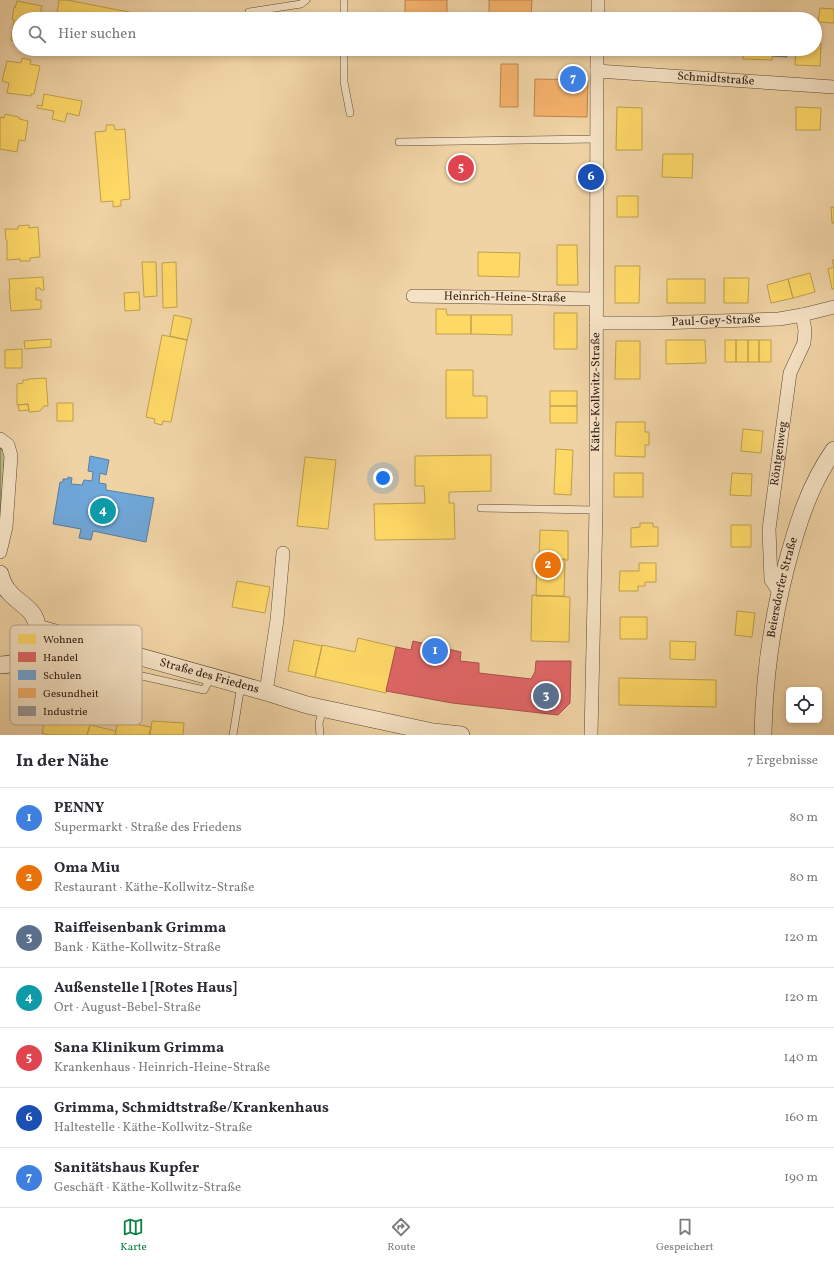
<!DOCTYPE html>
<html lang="de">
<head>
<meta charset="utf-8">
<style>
  :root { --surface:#fff; --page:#f2f2f3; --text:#2b2b33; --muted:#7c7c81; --line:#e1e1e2; --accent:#0b8043 }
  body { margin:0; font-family:Vollkorn,serif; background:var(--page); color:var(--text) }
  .controls { position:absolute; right:12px; bottom:12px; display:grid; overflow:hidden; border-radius:6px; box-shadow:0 2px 6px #0003 }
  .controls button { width:36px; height:36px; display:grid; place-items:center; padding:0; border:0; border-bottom:1px solid var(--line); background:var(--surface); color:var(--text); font:20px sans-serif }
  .you { position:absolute; left:383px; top:478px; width:14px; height:14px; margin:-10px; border:3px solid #fff; border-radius:50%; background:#1a73e8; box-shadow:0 0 0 6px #1a73e833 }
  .badge { display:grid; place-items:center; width:26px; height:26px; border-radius:50%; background:var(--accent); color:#fff; font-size:13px; font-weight:700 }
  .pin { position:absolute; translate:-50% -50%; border:2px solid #fff; box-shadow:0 1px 4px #0006 }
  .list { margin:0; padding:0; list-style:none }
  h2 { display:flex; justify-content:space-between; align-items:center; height:52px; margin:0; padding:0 16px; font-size:17px }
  h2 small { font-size:13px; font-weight:400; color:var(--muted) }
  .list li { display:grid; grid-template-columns:26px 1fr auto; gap:12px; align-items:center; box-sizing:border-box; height:60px; padding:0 16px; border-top:1px solid var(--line) }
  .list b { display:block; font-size:15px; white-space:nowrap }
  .list p { margin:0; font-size:13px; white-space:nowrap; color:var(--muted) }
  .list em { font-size:13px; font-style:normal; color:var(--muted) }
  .icon { flex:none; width:22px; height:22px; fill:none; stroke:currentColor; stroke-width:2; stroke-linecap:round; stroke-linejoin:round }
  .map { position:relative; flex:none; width:834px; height:735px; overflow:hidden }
  .search { position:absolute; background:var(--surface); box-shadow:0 2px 6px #0003; left:12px; right:12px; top:12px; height:44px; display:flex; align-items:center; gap:10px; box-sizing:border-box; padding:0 14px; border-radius:22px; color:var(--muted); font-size:15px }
  .sheet { height:472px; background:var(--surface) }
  nav { display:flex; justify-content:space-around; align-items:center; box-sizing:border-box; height:56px; border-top:1px solid var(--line); background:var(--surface); font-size:11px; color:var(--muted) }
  nav a { display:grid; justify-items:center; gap:2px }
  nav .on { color:var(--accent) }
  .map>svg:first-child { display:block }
  .green { fill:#bcbb84; stroke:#756b4b }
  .homes { fill:#ffd966; stroke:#c0a04d }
  .shops { fill:#e06666; stroke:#ab504d }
  .schools { fill:#6fa8dc; stroke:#5c7e9f }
  .health { fill:#f6b26b; stroke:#ba8550 }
  .industry { fill:#999; stroke:#797370 }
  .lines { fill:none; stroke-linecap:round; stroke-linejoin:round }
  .service-casing { stroke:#5e4937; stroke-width:8 }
  .minor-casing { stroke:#5e4937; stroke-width:14 }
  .tertiary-casing { stroke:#5e4937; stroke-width:18 }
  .service { stroke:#f5e2c4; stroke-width:7 }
  .minor { stroke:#f5e2c4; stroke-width:13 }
  .tertiary { stroke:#f5e2c4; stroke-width:17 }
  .labels { text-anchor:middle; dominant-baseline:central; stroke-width:4; stroke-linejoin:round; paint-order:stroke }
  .street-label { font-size:12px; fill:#2e1b12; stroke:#f5e2c4 }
  .key { fill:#f5e2c4; stroke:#b9a68f; stroke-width:1 }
  .key-label { font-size:11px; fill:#2e1b12 }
</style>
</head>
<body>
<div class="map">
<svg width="834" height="735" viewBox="0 0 834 735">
  <rect width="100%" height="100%" fill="#f0d3a5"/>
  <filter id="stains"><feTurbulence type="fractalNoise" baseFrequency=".005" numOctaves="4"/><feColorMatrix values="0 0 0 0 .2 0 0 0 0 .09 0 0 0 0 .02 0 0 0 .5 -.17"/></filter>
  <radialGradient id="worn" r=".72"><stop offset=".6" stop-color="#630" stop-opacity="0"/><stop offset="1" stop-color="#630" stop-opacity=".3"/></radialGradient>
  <path class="green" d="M0,448L5,453L0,524Z"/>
  <path class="homes" d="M59,0H67L144,15L143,19H91L57,13Z
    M17,1L42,6L39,19H19V42L11,40L14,20L12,19L14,7L15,8Z
    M820,8L834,9V23L818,22Z
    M815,43H821L820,66L795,65L796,49H815Z
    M618,49H652V55L618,54Z
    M744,49H773L772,60L743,59Z
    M22,58L31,60L30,64L40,66L34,94H31V96L7,93L9,83L2,81L7,61L21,63Z
    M44,94L82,101L79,116L67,113L65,122L52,119L54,111L37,108V105L42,106Z
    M617,107L642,108V150H616Z
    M796,107L821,108L820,130H796Z
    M5,114L19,117V119L28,121L25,141L19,140L17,152L0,149V117L4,118Z
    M106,125H114L115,130L125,129L130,199L121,200V206L113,207V201L101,202L95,132L106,131Z
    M663,154H693L692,178L662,177Z
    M617,196H638V217H617Z
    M831,207H834V223H832Z
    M29,225V228L38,227L40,257L30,258V261H20V259L7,260V240H6L5,229H18V226Z
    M557,245H577L578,285H557Z
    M478,252L520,253L519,277L478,276Z
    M832,260H834V289H832L828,269L834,267Z
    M142,262H156L157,296L144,297Z
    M176,262L177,307L163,308L162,263Z
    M615,266H640L639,303H615Z
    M810,273L815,292L793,298L788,279Z
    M43,277L44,290H41L40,288H36V300H41V309L11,311L9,290H10L9,279Z
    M724,278H749L748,303H724Z
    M667,279H705V303H667Z
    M788,279L793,298L771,303L767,285Z
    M139,292L140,310L125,311L124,293Z
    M436,309H446L447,315H471V334H436Z
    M554,313H577V349H554Z
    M174,315L192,319L187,340L170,336Z
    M471,315H512V335L471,334Z
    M162,335L187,340L171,422L163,421L162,425L154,423L155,419L146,417Z
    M51,339V347L25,349L24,341Z
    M666,340H705L706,363L666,364Z
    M725,340H736V362H725Z
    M736,340H748V362H736Z
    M748,340H759V362H748Z
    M759,340H771V362H759Z
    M616,341H640V379H615Z
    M22,349V368H5V350Z
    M446,370H473V396H487V418H446Z
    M46,378L48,406H44L40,411L29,412L28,404L17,405V384L23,383V380H28V379Z
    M550,391H577V406H550Z
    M57,403H73V421H57Z
    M28,404L29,410L19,411L18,405Z
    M550,406H577V423H550Z
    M616,422H645V432H649V445H645V457L615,456Z
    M743,429L763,431L761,453L741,451Z
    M556,449L573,450L571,495L554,494Z
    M491,455V491L449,492V503H454L455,539L375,540L374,504L425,503L424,486H415V456Z
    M305,457L336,460L328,529L297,526Z
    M614,473H643V497H614Z
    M732,473L752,474L751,496L730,495Z
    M640,523H653V527H658V546L631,547V528L640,527Z
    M731,525H751V547H731Z
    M540,530L568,531V560L539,559Z
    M537,559H565L564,596H536Z
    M639,563H656V582H645V586H638V591H619L620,571H639Z
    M237,581L270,587L265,613L232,607Z
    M532,595L570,597L569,642L531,641Z
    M737,611L755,613L752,637L735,635Z
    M620,617H647V639H620Z
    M358,638L396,647L386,693L315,677L322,645L355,652Z
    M294,640L322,646L315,677L288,671Z
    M670,641L696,642L695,660L670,659Z
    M619,678L716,680V707L619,705Z
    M46,715L90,725L87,735H49L42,733Z
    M118,721L151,727L149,735H115Z
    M152,721L184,723L183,735H150Z
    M90,725L116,731L115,735H87Z"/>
  <path class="shops" d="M413,641L461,652L460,661L479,663V673L531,679L535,672L536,661H571L570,703L558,715L452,703L386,691L396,647L411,650Z"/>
  <path class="schools" d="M90,456L109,460L106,475L100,473L99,483L106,484V490L154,498L146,542L93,531L91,540L79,538L81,529L53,524L60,482H63V479H68V477L72,478L71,484L82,485L84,480L92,481L93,472L88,471Z"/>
  <path class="health" d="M405,0H447V19H405Z
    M489,0H532L531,19H489Z
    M501,64H518V107H500Z
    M535,79L588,80L587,117L534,116Z"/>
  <path class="industry" d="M773,49H787V57L772,56Z"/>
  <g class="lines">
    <defs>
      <path id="service" d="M249,12L301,4L306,0
        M344,19V0
        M344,49V82L350,113
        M361,49L369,51H574L581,49
        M399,142L597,139
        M481,508L596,510
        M26,659L142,676L204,690L211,677
        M233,735L241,685
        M320,735L319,723L323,709"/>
      <g id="minor">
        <path d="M598,19V0"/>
        <path id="s1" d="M597,71L834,87"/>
        <path id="s2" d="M413,296L596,299"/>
        <path id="s3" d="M596,323H658L779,319L802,315L834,307"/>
        <path d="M0,439L8,445L11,456L6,527L0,552"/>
        <path id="s4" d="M780,593L771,580L769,529L790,373L804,343L805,330L802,315"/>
        <path d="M266,692L277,620L283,553"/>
        <path id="s5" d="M591,735L596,510L597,49"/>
      </g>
      <g id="tertiary">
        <path d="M0,574C2,582 5,588 10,593C16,600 25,605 31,612C40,622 39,642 30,652C23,662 12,665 0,665"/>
        <path id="s6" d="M37,628L266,692L307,705L433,732L461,735"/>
        <path id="s7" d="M763,735C764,678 772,622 786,567C797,525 809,486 834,450"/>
      </g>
    </defs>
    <use href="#service" class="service-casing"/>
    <use href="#minor" class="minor-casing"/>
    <use href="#tertiary" class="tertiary-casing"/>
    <use href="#service" class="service"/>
    <use href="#minor" class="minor"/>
    <use href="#tertiary" class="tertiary"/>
  </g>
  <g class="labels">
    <g class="street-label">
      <text stroke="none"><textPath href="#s1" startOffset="119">Schmidtstraße</textPath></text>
      <text stroke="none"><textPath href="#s2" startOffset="92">Heinrich-Heine-Straße</textPath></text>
      <text stroke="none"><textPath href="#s3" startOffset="120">Paul-Gey-Straße</textPath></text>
      <text stroke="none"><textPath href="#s5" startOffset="343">Käthe-Kollwitz-Straße</textPath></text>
      <text stroke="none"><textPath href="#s4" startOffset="143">Röntgenweg</textPath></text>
      <text stroke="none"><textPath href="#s7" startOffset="149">Beiersdorfer Straße</textPath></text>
      <text stroke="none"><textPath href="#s6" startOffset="179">Straße des Friedens</textPath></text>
    </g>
  </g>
  <rect x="10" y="625" width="132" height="100" rx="6" class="key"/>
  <rect x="18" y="634" width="18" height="10" fill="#ffd966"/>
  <rect x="18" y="652" width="18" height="10" fill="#e06666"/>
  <rect x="18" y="670" width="18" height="10" fill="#6fa8dc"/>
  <rect x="18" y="688" width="18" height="10" fill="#f6b26b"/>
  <rect x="18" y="706" width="18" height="10" fill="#999"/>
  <g class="key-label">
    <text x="43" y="643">Wohnen</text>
    <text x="43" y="661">Handel</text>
    <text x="43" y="679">Schulen</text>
    <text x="43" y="697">Gesundheit</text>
    <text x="43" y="715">Industrie</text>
  </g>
  <rect width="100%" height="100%" filter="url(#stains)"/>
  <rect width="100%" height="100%" fill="url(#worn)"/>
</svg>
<div class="controls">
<button><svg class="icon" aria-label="locate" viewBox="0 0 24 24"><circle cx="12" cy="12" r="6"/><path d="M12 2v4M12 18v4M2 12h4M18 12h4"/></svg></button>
</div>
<div class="you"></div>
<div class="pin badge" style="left:435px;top:651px;background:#3f7fe0">1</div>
<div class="pin badge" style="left:548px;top:565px;background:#e8710a">2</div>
<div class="pin badge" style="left:546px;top:696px;background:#5c6f8a">3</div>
<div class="pin badge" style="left:103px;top:511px;background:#0f9aa8">4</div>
<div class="pin badge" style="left:461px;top:168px;background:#e0444e">5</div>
<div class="pin badge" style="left:591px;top:177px;background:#1a4fb4">6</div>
<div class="pin badge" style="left:573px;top:79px;background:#3f7fe0">7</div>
<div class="search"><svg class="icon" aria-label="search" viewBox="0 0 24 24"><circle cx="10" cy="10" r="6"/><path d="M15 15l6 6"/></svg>Hier suchen</div>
</div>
<section class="sheet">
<h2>In der Nähe<small>7 Ergebnisse</small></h2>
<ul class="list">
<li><span class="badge" style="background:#3f7fe0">1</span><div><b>PENNY</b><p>Supermarkt · Straße des Friedens</p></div><em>80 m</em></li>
<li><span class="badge" style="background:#e8710a">2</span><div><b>Oma Miu</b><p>Restaurant · Käthe-Kollwitz-Straße</p></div><em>80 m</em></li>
<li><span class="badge" style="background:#5c6f8a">3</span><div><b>Raiffeisenbank Grimma</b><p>Bank · Käthe-Kollwitz-Straße</p></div><em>120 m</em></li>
<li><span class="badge" style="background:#0f9aa8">4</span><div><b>Außenstelle l [Rotes Haus]</b><p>Ort · August-Bebel-Straße</p></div><em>120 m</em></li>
<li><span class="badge" style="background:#e0444e">5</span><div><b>Sana Klinikum Grimma</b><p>Krankenhaus · Heinrich-Heine-Straße</p></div><em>140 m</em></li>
<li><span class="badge" style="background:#1a4fb4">6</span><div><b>Grimma, Schmidtstraße/Krankenhaus</b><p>Haltestelle · Käthe-Kollwitz-Straße</p></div><em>160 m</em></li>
<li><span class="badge" style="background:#3f7fe0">7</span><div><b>Sanitätshaus Kupfer</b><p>Geschäft · Käthe-Kollwitz-Straße</p></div><em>190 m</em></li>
</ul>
</section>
<nav>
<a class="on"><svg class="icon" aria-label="map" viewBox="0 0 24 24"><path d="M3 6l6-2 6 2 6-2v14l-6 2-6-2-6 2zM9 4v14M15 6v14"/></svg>Karte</a>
<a><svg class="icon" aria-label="directions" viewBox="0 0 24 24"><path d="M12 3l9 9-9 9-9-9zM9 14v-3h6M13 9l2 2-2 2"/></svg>Route</a>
<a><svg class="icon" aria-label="saved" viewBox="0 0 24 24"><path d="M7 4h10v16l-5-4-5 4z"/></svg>Gespeichert</a>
</nav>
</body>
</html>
